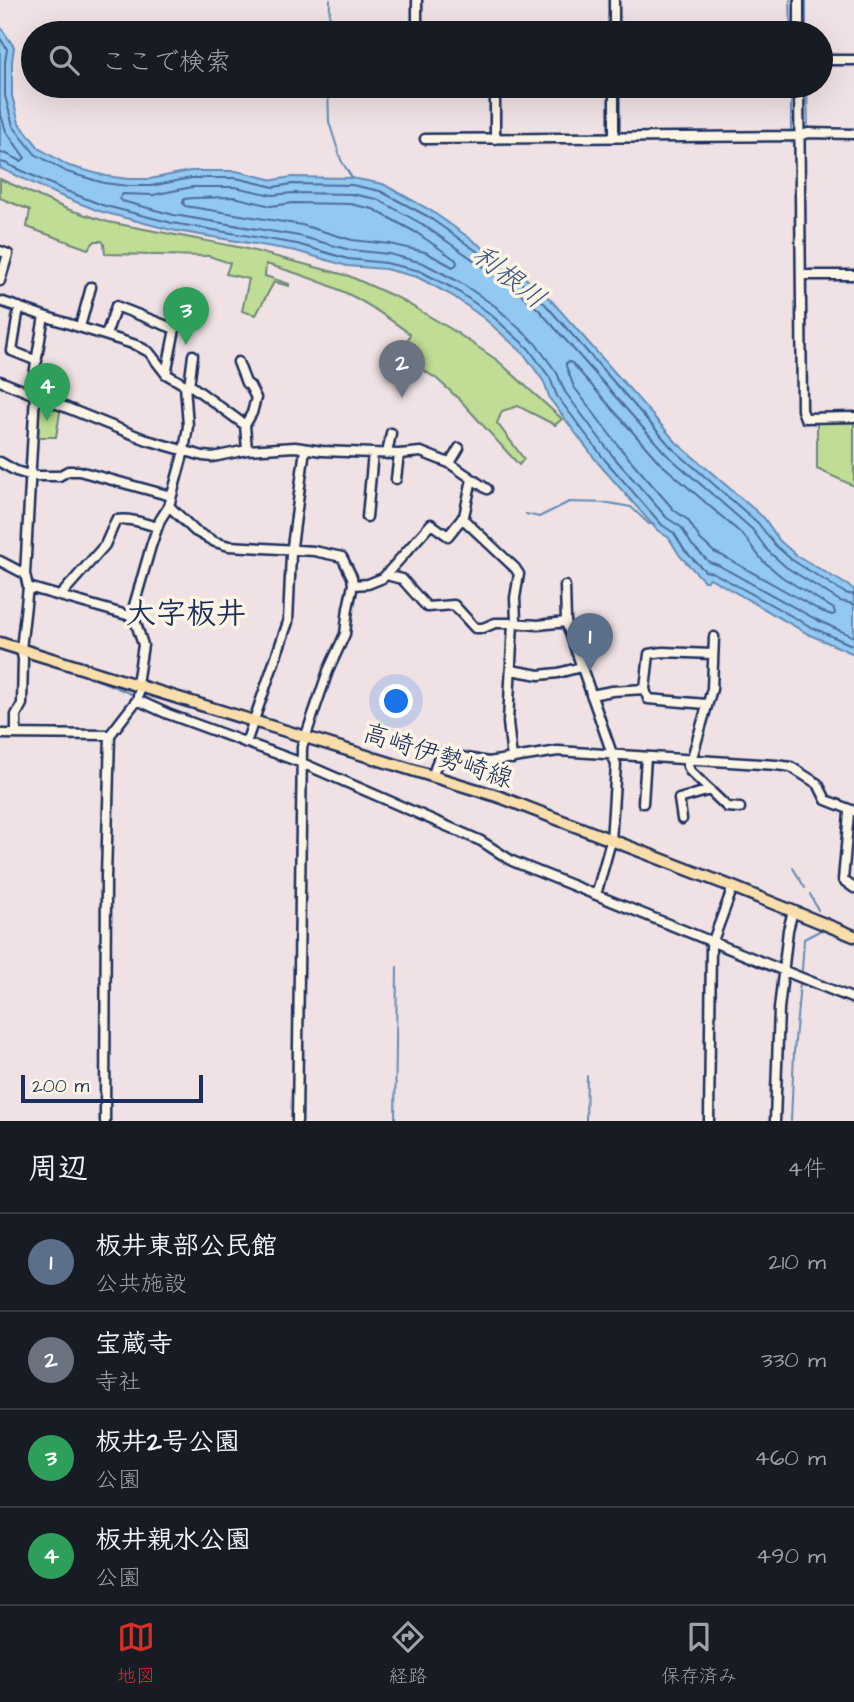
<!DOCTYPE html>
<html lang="ja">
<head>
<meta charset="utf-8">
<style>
  :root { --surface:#171b24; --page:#20242c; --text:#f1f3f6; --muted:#9ea1a6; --line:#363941; --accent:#d93025 }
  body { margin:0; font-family:"Architects Daughter","Klee One",sans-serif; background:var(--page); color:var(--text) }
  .scale { position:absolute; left:21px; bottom:18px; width:182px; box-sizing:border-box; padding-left:7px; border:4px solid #1b2f5e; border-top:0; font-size:19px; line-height:24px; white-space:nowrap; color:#1b2f5e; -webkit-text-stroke:5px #fcf5e5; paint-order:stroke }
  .you { position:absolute; left:397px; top:702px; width:24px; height:24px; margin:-18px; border:5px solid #fff; border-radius:50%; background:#1a73e8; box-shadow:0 0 0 10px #1a73e833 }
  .badge { display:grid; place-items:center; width:46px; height:46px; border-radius:50%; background:var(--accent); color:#fff; font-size:23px; font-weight:700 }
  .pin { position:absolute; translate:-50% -58px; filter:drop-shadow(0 2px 4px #0008) }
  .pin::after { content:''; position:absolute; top:37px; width:24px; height:21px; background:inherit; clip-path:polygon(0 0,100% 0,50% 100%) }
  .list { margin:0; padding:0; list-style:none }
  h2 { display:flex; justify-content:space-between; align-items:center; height:91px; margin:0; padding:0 28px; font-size:30px }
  h2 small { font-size:23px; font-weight:400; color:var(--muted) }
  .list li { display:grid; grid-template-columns:46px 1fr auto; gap:21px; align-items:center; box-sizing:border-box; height:98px; padding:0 28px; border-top:2px solid var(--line) }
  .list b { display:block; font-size:26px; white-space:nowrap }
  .list p { margin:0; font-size:23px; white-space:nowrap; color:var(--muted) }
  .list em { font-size:23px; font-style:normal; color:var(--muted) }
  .icon { flex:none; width:38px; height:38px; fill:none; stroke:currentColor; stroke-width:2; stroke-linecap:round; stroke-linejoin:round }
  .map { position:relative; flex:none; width:854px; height:1121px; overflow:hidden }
  .search { position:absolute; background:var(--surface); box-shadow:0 7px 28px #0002; left:21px; right:21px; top:21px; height:77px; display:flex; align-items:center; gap:18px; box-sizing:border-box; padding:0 24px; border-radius:38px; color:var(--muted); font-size:26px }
  .sheet { height:483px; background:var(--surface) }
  nav { display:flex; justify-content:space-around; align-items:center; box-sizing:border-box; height:98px; border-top:2px solid var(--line); background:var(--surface); font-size:19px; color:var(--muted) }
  nav a { display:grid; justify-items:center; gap:4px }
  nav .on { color:var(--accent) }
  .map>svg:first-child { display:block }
  .green { fill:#bfdd95; stroke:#6d867a; stroke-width:2 }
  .water { fill:#93c9f1; stroke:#638bb6; stroke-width:2 }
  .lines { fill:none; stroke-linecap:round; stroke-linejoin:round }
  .shore { stroke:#4b6d99; stroke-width:2 }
  .stream { stroke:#638bb6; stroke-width:2 }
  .minor-casing { stroke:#1b2f5e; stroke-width:13 }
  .major-casing { stroke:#1b2f5e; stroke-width:15 }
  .minor { stroke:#fcf5e5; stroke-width:8 }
  .major { stroke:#f9deab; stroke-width:10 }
  .labels { text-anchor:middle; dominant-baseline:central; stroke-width:7; stroke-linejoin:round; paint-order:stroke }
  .street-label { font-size:26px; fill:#1b2f5e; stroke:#fcf5e5 }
  .water-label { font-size:28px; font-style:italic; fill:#395683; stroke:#fcf5e5 }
  .quarter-label { font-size:30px; font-weight:bold; fill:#1b2f5e; stroke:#fcf5e5 }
</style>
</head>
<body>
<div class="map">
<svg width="854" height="1121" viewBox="0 0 854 1121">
  <rect width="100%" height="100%" fill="#f0e2e4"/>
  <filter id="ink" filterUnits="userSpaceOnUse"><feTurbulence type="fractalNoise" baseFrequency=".0143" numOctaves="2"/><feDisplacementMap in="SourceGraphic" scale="14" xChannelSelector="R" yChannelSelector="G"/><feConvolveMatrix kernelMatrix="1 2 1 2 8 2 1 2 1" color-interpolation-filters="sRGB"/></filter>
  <g filter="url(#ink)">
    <path class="green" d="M0,179L67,209L108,222L243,248L349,276L398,298L451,329L497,360L562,419L555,425L518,406L502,411L497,423L524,459L519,465L461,401L437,379L423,370L400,359L410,334C391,320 371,305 350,295C324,282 294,272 266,264L265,276L289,284V286L274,282L256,315L242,311L249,279L226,274L230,263L209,256L105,254L104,244L102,241H95L88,249L27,227L30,210L0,198Z
      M37,400L61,406L56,437H35Z
      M854,422V486L817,469V423Z"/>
    <path class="water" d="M0,26L14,47L12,62V96L19,123L40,149L69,166L106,176L128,179H150L190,171H236L274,180L292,177L352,178L383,184L430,210L523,276L550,299L677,443L764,518L780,541L796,555L854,589V654L810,635L710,578L707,581H704L680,556L669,538L657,530L599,464L550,399L544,382L524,354L485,319L453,296L417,277L385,269L347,266L296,251L171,230L99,211L61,196L0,168Z"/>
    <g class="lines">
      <path class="shore" d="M0,38L7,49L5,62V96L13,126L35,154L67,172L104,183L128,186H151L191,178H236L274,187L292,184L352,185L380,191L427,216L519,281L545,304L672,448L758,523L775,545L792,560L845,593L854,595
        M0,112L6,131L25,158L21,161L7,154L0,153
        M0,162L5,163L64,190L102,205L172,223L297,244L348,259L386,263L420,271L456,290L489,313L529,349L550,378L557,396L605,460L662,525L674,533L685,551L705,571L714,573L813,628L854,646
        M234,197L271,206L293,203L350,204L373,209L417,233L456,260L457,264L453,267L425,252L390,244L352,240L302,225L185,206L183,203L184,199L193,198Z
        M569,362L572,363L659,462L744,536L762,560L782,577L834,609L835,614L832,615L821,611L723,556L714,552L700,539L688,520L674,510L620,448L574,387L566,366V363Z
        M854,604L840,601L786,567L768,551L752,529L666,454L539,310L514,288L422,224L377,199L351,194L293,193L272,195L235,187H192L153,195L123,194L121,196L120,199L122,201L174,215L299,236L350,250L389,254L423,263L461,283L495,306L535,343L557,373L565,392L612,455L667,518L681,527L692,545L709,562L718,565L817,620L854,637"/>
      <path class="stream" d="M790,0L791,33
        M806,0V33
        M329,33L330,0
        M328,86L329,122L341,160L352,178
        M791,86V129
        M807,86L808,130
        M526,514L539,517L569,502L609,503L631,507L649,524H654
        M81,673L134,695
        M793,868L805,888
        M810,894L818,910
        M802,970L804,939L821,930
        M395,1121L397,967
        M586,1121L587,1076
        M791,1121L794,1052L800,983"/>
      <defs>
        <path id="minor" d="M417,0V33
          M614,0V33
          M799,0V33
          M821,60H854
          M495,86V139
          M614,86V138
          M799,86L802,410L805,418L854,417
          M425,139L799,136L808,133L854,134
          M0,251L8,254L0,281
          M801,275H854
          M0,301L44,316
          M19,307L12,351L37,361
          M80,327L91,287
          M106,335L116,306L175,329L166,374
          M238,362L246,383L250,386L256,398L252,413L245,425L247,450
          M0,381L147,440L203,456L213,457L247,450L295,447L322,451L399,454L421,452L449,463L487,489
          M185,385L193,387L245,425
          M189,386L193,355
          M31,392L44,316L136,345L149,352L166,374L185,385L188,426L184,451L169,506L160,520L151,546L133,609L134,617L143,645L137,684
          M387,454L391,433
          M0,462L16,471L32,476H59L68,471H79L171,496
          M450,463L459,448
          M396,479L399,454
          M169,506L195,531L215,542L229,546L314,551L342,557L352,577L353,585L348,608L345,634L328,671L302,747L297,1121
          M367,517L373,453
          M462,518L515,568L519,574L515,598L516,620L513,623L508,722L512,759
          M0,561L25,574
          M388,573L390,576L402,579L427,607L454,605L475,628H483L495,623H513L538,625L566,622
          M353,585L368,584L383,578L431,524L448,536L464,516L472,479
          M565,586L566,622L616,765L611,841L596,895
          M28,587L134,617
          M60,596L105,545L116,520C130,518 144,523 157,527
          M511,670L539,675L558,673L581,667
          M591,695L612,691L645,689
          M137,700L168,714L302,763L481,841L512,861L854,999
          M706,704L648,699L645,689L649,654L663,652L712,654
          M0,734L110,735
          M16,734V715L22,704L23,659L21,649L28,587L25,574L35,394
          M246,743L288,622L291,554L305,449
          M686,761L690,771L727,807L740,808
          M691,761L712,689L714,637
          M433,775L440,753L488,762L558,751L776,765L791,767L818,784L826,800L854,811
          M643,803L646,757
          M848,809L849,813L843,880L854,888
          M682,819L679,799L710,790
          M105,1121L106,877L110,735L137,700L141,685
          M709,1121L711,946L733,887
          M775,1121L779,1009L788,930L793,911"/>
        <path id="major" d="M0,643L500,797L733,887L854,936"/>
      </defs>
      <use href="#minor" class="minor-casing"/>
      <use href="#major" class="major-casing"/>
      <use href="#minor" class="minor"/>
      <use href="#major" class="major"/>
    </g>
  </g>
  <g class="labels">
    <g class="street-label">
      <text transform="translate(438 756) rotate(18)">高崎伊勢崎線</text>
    </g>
    <g class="water-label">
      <text transform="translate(509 277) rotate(38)">利根川</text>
    </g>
    <g class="quarter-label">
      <text x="186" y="614">大字板井</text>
    </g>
  </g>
</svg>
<div class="scale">200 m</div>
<div class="you"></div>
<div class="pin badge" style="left:590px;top:671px;background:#5c6f8a">1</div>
<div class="pin badge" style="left:402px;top:398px;background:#6b7280">2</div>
<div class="pin badge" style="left:186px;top:345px;background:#2e9e5b">3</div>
<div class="pin badge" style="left:47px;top:421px;background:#2e9e5b">4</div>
<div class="search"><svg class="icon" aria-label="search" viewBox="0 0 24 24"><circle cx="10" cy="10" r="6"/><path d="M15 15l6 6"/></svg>ここで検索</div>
</div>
<section class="sheet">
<h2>周辺<small>4件</small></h2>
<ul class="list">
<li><span class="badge" style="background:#5c6f8a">1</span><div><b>板井東部公民館</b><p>公共施設</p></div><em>210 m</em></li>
<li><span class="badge" style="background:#6b7280">2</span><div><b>宝蔵寺</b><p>寺社</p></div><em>330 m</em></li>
<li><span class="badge" style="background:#2e9e5b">3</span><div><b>板井2号公園</b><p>公園</p></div><em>460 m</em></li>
<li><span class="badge" style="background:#2e9e5b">4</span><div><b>板井親水公園</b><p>公園</p></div><em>490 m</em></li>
</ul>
</section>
<nav>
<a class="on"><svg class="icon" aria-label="map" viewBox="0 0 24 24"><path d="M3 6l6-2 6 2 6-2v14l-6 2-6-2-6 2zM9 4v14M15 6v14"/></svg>地図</a>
<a><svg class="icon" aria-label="directions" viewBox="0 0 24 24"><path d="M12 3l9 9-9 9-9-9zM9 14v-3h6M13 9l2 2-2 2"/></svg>経路</a>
<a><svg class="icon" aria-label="saved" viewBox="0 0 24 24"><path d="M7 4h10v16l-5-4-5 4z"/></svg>保存済み</a>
</nav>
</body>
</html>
